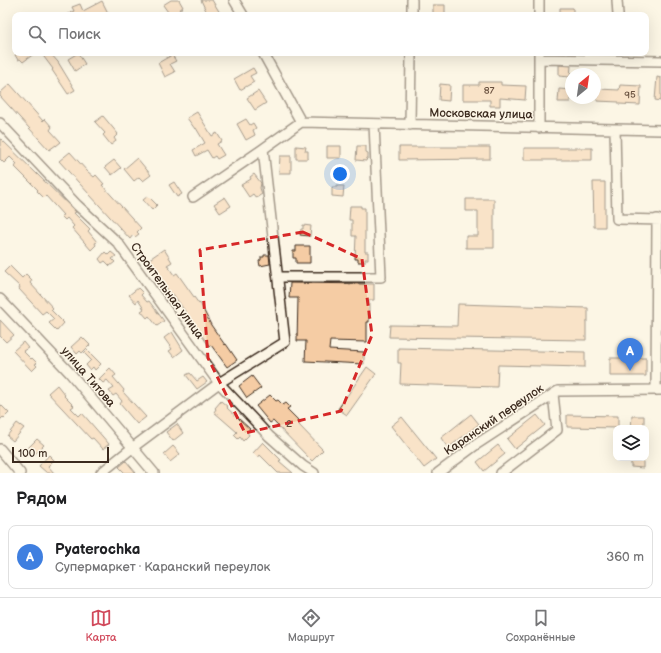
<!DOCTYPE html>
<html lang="ru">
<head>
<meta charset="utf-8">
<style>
  :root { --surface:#fff; --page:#f2f2f2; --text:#202124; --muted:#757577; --line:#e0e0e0; --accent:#d1495b }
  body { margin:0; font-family:"Balsamiq Sans",sans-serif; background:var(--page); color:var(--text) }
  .controls { position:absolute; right:12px; bottom:12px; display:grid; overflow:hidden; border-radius:8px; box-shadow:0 4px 16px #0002 }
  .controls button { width:36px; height:36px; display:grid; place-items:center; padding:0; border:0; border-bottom:1px solid var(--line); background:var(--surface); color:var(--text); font:20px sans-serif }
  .compass { position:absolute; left:565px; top:68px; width:36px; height:36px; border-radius:50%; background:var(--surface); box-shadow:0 4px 16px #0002; rotate:29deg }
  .scale { position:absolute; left:12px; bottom:10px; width:97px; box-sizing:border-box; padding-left:4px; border:2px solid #3b2a1e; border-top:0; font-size:11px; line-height:14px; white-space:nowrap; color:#3b2a1e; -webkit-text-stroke:3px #fcf5e5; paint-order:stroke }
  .you { position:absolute; left:340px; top:174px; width:14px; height:14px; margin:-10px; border:3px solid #fff; border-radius:50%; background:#1a73e8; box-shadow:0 0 0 6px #1a73e833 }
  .badge { display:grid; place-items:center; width:26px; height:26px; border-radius:50%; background:var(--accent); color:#fff; font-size:13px; font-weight:700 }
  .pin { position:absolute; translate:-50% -33px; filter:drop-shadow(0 1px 2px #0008) }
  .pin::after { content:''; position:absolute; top:21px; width:14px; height:12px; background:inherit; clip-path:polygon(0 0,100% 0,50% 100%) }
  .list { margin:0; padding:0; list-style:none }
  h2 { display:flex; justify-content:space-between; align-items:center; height:52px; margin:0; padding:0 16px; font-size:17px }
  h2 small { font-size:13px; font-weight:400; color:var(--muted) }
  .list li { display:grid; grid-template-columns:26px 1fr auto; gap:12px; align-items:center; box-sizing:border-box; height:64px; margin:0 8px 8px; padding:0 8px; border:1px solid var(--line); border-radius:8px }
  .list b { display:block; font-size:15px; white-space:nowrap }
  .list p { margin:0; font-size:13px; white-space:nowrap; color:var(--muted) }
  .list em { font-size:13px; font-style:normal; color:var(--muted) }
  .icon { flex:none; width:22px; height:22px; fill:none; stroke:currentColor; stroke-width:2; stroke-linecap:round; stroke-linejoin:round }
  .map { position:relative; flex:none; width:661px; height:473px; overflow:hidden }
  .search { position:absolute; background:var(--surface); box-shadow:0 4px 16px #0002; left:12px; right:12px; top:12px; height:44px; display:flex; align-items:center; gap:10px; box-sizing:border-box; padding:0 14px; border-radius:8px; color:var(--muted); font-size:15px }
  .sheet { height:124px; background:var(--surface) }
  nav { display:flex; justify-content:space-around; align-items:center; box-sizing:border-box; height:56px; border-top:1px solid var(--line); background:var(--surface); font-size:11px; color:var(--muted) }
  nav a { display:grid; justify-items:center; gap:2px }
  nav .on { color:var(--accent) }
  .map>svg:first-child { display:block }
  .building { fill:#f5cca4; stroke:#3b2a1e }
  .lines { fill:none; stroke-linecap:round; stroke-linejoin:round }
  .minor-casing { stroke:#3b2a1e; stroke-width:12 }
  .minor { stroke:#fcf5e5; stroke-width:9 }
  .marked { fill:none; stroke:#d62828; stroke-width:3; stroke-dasharray:8 5; stroke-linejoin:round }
  .labels { text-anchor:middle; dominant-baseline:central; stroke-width:3; stroke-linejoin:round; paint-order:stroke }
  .number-label { font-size:10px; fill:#6a5240 }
  .street-label { font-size:12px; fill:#3b2a1e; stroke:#fcf5e5 }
</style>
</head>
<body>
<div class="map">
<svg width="661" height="473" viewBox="0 0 661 473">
  <rect width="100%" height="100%" fill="#fcf5e5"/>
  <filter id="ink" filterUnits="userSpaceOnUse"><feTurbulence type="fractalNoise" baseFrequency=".025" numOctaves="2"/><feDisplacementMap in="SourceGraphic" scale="8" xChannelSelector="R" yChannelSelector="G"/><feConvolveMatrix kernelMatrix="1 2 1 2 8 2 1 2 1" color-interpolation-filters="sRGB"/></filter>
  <g filter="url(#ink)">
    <path class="building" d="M171,0H179L183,7L179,10L180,12L176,15H170L163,5Z
      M201,0H212L220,13L216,15H199L206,11Z
      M102,1L109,15H67L74,11L72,7L80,4L83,11Z
      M433,5H445V15H433Z
      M560,8H573V15H560Z
      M18,53H35L23,62L20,59L18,60L15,55Z
      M41,53H50L58,62L75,90L68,94L52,70L53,69Z
      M78,53L85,64L75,71L68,59Z
      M172,55L176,61L170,64L175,72L165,77L158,63Z
      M559,65L571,66L570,77L559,76Z
      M253,68L256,73L250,76L254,82L240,90L234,79Z
      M657,77L661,78V101L655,100Z
      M479,82H501V85L526,86L525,100L500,98V106H490V100H463V85H479Z
      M10,84L43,121L45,119L52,127L50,130L61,142L56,146V145L49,150L0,96V93Z
      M440,84L450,85L449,101L439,100Z
      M620,85L641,86L640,105L619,104V102L597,101L598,89L619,90Z
      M559,89L571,90L570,102H558Z
      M258,91L266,103L255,110L247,98Z
      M197,112L212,136L217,133L222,141L217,144L224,155L217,159L215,156L212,158L207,150L196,156L193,150L205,143L196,128L195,129L187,118Z
      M103,116L118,134L114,138L116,141L111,145L103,135L105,133L95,122Z
      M246,119L250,125L253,123L256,128L253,130L255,135L246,140L237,124Z
      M0,138L76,212L74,213L90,229L88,231L97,242L95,243L96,245L91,250L72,228L74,226L67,218L65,220L61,216L63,215L46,196L44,198L37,191L38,190L15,167L17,164L10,157L4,163L0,159Z
      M296,146L306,147L305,151H308V159H296Z
      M327,146H341V158H327Z
      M357,146H366V152L368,153V158H367L366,161L356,160Z
      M399,147H490V159L399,160Z
      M524,148H592V160H524Z
      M70,152L87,171L94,177L96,175L104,184L102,185L141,228L137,232L139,234L135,237L133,235L130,239L59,161Z
      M280,156H291V173H279Z
      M137,158L151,175L143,181L139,177L134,181L124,169Z
      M114,160L121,168L112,175L105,167Z
      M254,174L261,183L260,188L262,194L256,198L253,194L249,197L241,185L251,179L250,177Z
      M174,182L182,194L177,197L169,185Z
      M593,182H605V227H594Z
      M337,186H344L343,197L332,196V187H337Z
      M148,196L157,205L152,210L143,200Z
      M225,197L231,206L220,213L214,204Z
      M466,199H494V248H466V236H478V211H466Z
      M350,206H361V208H365V252H368V259H365V262H358V259H355L356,236H352V220H349Z
      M303,225L311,226L310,236L300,235L301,229H303Z
      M296,246H310V263H296V258H293V251H296Z
      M164,249L172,262L167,265L174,275L177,273L199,304L200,303L211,325L225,345L226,344L237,360L227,367L211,345L209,346L173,294L171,295L148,260Z
      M105,252L108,255L111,252L116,256L112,259L115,262L110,266L105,261L102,263L99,259Z
      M264,255H269L270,264L260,266L259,261L261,260V257H264Z
      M10,266L22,278L26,274L32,280L30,283L53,308L51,310L64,323L57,331L49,323L54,319L46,311L42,314L19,289L20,287L4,272Z
      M290,283L374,284V300H369V322H367V342L330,341L329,350L364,352V364L305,361L306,341H297L298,298H289Z
      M138,288L143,293L141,295L147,302L149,301L164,321L157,326L149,316L147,318L141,311L144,309L138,300L136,303L129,295Z
      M458,304L588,308V321H586V340L389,337L390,325L457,326Z
      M0,320L14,335L6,342L0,336Z
      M172,332L183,350L174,357L169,351L172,349L164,338Z
      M82,337L90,345L82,353L80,351L77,354L71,347Z
      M23,342L28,348L23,351L31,359L32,358L37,363L35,364L37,366L32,371L13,351Z
      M398,348L585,352V367L498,365L497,387L400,384L401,363H398Z
      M87,350L101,364L95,370L93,367L90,370L86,365L91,360L84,353Z
      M610,358H646V376H610Z
      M367,367L376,374L347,415L338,409Z
      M110,368L116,375L113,377L124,390L123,392L146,417L137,424L120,404L122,401L116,394L113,396L109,391L114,388L107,380L103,383L99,379Z
      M190,373L197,381L203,377L207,382L197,389L186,375Z
      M252,376L261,388L247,398L239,386Z
      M57,385L65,395L64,396L74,406L71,408L79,416L82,413L109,444L103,449L93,438L91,439L48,393Z
      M270,395L276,401L278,400L283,405L286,403L290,407L287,409L301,423L299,425L323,450L312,461L273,421L270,423L256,406Z
      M221,401L228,407L227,408L250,429L247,432L249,435L243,441L240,437L238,439L234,435L237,432L214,412L216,409L215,408Z
      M0,404L9,413L4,418L3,417L0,420Z
      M471,414L479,424L448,448L441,438Z
      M537,415L545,425L515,449L507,439Z
      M567,415L618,416V428L567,427Z
      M632,416H644V428H631Z
      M402,417L436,459L424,468L391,426Z
      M17,423L24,428L13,441L7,436Z
      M177,424L183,433L173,441L166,432Z
      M37,439L44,445L32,457L26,450Z
      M263,442L281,460L279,461L293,473H278L260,455L258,458L253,453Z
      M498,445L505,454L484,471L477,462Z
      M173,446L180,454L170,462L164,454Z
      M49,455L54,460L48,466L54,473H47L39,466Z
      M631,458H643V468L631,467Z
      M126,461L136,473H125L119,467Z"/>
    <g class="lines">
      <defs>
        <path id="minor" d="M234,0L243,15
          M539,0V15
          M617,0L618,15
          M412,15V0
          M263,53L301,122
          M539,53V128
          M539,59L661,61
          M301,122L661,130
          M0,123L77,205L118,243L219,383L269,436L303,466L314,473
          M410,125L411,53
          M615,129L617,219L661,220
          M193,197L263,149
          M278,277H381L374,124
          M0,299L70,373L154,473
          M656,390L657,219
          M0,449L20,473
          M101,473L132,448L219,383L285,342L263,149L301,122
          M438,473L477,444L558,391L661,390
          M501,473L557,430L553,394"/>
      </defs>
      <use href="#minor" class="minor-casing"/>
      <use href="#minor" class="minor"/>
    </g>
  </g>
  <path d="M0 0H661V473H0ZM303,232L362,259L372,335L341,411L245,433L208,358L200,250Z" fill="#fcf5e5" fill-opacity=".55" fill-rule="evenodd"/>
  <path class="marked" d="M303,232L362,259L372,335L341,411L245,433L208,358L200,250Z"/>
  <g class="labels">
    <g class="number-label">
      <text x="489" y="91">87</text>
      <text x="630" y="95">95</text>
      <text x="289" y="424">2</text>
    </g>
    <g class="street-label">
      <text transform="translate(481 114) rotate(1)">Московская улица</text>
      <text transform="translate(167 291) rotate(54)">Строительная улица</text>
      <text transform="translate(88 377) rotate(49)">улица Титова</text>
      <text transform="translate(494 420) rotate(-34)">Каранский переулок</text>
    </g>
  </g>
</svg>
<div class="controls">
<button><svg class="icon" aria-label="layers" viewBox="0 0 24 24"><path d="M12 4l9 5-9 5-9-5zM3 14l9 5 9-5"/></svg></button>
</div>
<svg class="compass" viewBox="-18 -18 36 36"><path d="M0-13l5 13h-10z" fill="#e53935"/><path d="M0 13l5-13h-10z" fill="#757577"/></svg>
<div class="scale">100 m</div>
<div class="you"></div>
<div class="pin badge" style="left:630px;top:371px;background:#3f7fe0">A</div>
<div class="search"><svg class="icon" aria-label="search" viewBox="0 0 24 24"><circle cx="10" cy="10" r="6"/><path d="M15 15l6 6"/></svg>Поиск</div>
</div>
<section class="sheet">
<h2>Рядом<small></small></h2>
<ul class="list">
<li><span class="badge" style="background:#3f7fe0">A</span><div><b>Pyaterochka</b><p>Супермаркет · Каранский переулок</p></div><em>360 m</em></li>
</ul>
</section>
<nav>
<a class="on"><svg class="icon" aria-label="map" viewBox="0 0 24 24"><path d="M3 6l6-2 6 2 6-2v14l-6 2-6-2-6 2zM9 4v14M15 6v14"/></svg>Карта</a>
<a><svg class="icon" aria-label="directions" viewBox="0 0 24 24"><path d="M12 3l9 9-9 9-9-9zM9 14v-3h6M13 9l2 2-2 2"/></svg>Маршрут</a>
<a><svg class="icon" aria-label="saved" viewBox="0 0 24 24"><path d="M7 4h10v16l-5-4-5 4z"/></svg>Сохранённые</a>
</nav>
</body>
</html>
